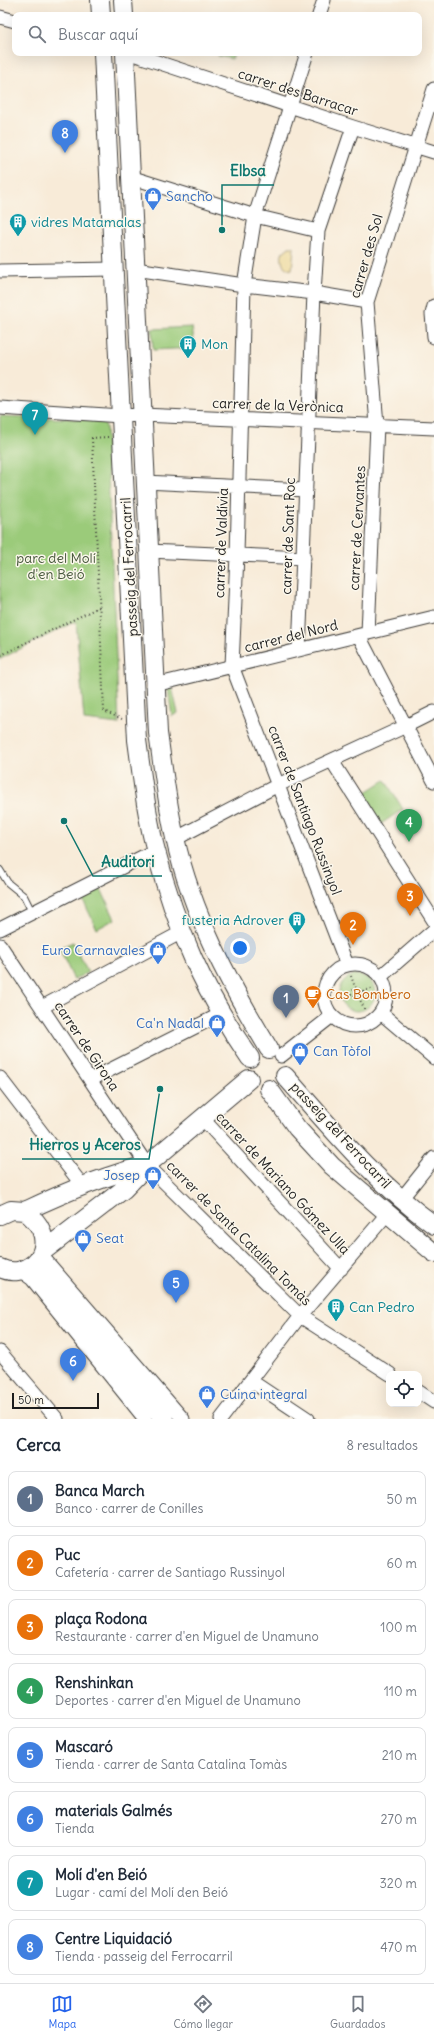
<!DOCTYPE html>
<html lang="es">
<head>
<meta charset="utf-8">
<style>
  :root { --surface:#fff; --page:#f6f6f7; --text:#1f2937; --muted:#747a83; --line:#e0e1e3; --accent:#2563eb }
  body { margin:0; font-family:Delius,sans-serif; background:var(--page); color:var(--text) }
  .controls { position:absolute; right:12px; bottom:12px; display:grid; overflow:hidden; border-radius:8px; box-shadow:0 4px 16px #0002 }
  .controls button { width:36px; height:36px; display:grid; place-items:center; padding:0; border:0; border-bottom:1px solid var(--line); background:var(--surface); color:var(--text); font:20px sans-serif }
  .scale { position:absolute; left:12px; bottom:10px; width:87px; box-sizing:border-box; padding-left:4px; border:2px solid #1c1c1c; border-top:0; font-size:11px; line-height:14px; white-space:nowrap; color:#1c1c1c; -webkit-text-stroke:3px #fbf7ec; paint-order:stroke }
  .you { position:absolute; left:240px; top:948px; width:14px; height:14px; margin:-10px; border:3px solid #fff; border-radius:50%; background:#1a73e8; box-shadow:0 0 0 6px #1a73e833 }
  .badge { display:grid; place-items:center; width:26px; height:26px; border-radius:50%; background:var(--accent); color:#fff; font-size:13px; font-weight:700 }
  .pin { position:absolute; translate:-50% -33px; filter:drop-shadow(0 1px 2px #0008) }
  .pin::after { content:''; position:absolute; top:21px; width:14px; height:12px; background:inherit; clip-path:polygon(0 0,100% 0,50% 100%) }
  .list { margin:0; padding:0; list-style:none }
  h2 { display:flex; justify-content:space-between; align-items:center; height:52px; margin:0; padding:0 16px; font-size:17px }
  h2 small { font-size:13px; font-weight:400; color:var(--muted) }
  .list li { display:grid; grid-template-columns:26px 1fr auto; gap:12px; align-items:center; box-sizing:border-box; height:56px; margin:0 8px 8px; padding:0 8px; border:1px solid var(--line); border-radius:8px }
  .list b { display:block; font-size:15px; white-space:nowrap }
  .list p { margin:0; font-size:13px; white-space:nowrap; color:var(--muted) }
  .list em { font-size:13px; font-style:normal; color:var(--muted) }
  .icon { flex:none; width:22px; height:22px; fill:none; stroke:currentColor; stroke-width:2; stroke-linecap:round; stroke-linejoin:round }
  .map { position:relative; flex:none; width:434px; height:1419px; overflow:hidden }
  .search { position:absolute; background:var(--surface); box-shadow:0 4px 16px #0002; left:12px; right:12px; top:12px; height:44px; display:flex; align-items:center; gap:10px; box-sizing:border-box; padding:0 14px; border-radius:8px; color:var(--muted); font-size:15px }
  .sheet { height:564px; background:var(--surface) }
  nav { display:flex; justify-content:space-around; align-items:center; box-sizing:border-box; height:56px; border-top:1px solid var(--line); background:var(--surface); font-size:11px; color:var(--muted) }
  nav a { display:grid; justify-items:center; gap:2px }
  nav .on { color:var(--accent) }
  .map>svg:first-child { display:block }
  .green { fill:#9bcb7a; stroke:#5c744b }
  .sand { fill:#eeda9e; stroke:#857b5d }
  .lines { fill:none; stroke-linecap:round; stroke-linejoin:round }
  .lane-casing { stroke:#3d3b38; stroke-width:8 }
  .street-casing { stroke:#3d3b38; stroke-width:15 }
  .secondary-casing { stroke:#3d3b38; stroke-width:20 }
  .path { stroke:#3d3b38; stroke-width:2; stroke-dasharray:1 3; stroke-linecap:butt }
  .lane { stroke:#fff; stroke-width:6 }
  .street { stroke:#fff; stroke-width:13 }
  .secondary { stroke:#fff; stroke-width:18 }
  .labels { text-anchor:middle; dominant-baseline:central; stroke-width:3; stroke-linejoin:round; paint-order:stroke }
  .street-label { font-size:14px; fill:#1c1c1c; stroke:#fbf7ec }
  .shop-label { font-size:14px; fill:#366cbe; stroke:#fbf7ec; text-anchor:start }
  .culture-label { font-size:14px; fill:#0d838f; stroke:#fbf7ec; text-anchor:start }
  .park-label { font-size:14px; fill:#48593d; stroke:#fbf7ec }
  .food-label { font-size:14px; fill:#c56008; stroke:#fbf7ec; text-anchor:start }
  .leader { fill:none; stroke:#0f766e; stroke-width:1.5 }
  .callout-dot { fill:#0f766e; stroke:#fbf7ec; stroke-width:1.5 }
  .callout-label { font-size:15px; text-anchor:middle; font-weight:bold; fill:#0f766e; stroke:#fbf7ec; stroke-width:3; stroke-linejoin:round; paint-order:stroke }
</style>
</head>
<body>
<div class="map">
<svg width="434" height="1419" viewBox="0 0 434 1419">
  <rect width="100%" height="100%" fill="#fbf7ec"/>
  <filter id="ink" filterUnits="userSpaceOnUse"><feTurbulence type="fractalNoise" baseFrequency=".025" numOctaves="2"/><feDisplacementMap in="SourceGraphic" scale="8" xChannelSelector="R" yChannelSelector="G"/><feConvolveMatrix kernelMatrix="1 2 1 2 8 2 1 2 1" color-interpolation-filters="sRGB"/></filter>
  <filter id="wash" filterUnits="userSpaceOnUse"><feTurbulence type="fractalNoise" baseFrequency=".012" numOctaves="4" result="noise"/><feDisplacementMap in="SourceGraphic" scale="16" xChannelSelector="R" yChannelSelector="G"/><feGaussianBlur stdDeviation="0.9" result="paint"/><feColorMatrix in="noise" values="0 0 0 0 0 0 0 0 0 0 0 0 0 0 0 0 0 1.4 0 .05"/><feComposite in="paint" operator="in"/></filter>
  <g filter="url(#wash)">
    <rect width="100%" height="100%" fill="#f8ebd8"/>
    <path class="green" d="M218,53H234L232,59L218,56Z
      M192,327L195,348L153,350L152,329Z
      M0,416L100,420L106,426L119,724L84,720L76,621L0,659Z
      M172,687L178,713L172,716L168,689Z
      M385,780L403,809L381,824L363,794Z
      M101,889L115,919L97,929L82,898Z
      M73,942L88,972L74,980L59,948Z
      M339 993a18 18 0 1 1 36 0a18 18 0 1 1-36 0Z"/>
    <path class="sand" d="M289,247H294L292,270C282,268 281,262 282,253Z"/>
  </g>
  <g filter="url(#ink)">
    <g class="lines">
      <defs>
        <path id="lane" d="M0,870L8,883L24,896L32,912"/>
        <path id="street" d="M319,15L324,0
          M0,17L15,21
          M130,53L353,127L434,152
          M130,177L255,216L318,231L314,293L244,285L255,216L307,53
          M318,231L353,127
          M135,269L244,285L237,555L232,666L347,965
          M0,271L114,269
          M434,306L432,314L434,337
          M0,408L121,416L142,415L434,428
          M145,482L306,490
          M148,551L304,558
          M368,633L377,425L367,302L434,89
          M359,636L434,781
          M299,650L314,293L367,302
          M155,685L434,617
          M332,761L434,921
          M175,839L278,785L406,726L434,712
          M0,929L156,850
          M0,945L147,1165L300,1316L390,1374
          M324 995a31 31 0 1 1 62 0a31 31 0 1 1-62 0Z
          M380,977L434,930
          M42,1007L182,932
          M381,1013L434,1058
          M281,1056L332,1016
          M0,1078L82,1185
          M90,1080L221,1014
          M202,1118L341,1269
          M402,1198L434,1158
          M41,1255L183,1419
          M21,1271L32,1279L145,1419
          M0,1352L57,1419
          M251,1381L308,1419
          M419,1392L434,1402
          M221,1419L300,1316L387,1214"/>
        <path id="secondary" d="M100,0L101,15
          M123,0L124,15
          M103,53L137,740C142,776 146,815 156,851C176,928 204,992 250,1058
          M125,53L158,733C163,768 167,803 175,838C192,914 229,983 269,1049
          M285,1076C331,1128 377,1184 434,1225
          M269,1089L297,1128L332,1166L434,1253
          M25,1211C65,1192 104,1176 147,1165
          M0,1215L11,1210L25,1211C31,1216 38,1222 41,1230C52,1256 25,1280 0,1268
          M42,1252L124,1189L147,1165L249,1079
          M38,1260L44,1275L164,1419"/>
      </defs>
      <use href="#lane" class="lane-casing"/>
      <use href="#street" class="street-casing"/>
      <use href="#secondary" class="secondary-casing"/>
      <path class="path" d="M108,437L92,438L104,711L122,719
        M1,655L99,607
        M351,976L355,987L363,991L359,998L365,1010
        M363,991L374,988
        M351,994L355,987
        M339,999L351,994L358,998"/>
      <use href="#lane" class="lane"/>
      <use href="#street" class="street"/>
      <use href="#secondary" class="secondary"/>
    </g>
  </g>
  <defs>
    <symbol id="shop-pin" viewBox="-11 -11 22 30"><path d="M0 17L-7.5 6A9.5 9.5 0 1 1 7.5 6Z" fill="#3f7fe0" stroke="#fbf7ec"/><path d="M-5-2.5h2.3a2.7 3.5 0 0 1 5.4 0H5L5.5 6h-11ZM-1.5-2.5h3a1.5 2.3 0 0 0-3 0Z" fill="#fff"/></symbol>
    <symbol id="building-pin" viewBox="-11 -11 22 30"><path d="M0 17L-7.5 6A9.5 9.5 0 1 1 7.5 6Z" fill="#0f9aa8" stroke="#fbf7ec"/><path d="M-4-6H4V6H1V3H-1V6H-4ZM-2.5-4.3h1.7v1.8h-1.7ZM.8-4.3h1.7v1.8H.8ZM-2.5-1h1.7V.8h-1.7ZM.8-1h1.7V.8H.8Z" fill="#fff"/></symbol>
    <symbol id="cafe-pin" viewBox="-11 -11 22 30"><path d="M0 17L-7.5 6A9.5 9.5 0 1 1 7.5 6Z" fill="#e8710a" stroke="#fbf7ec"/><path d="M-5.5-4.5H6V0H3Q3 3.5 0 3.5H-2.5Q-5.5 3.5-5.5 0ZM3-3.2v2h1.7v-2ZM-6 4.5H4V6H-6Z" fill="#fff"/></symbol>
  </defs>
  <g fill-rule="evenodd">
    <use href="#shop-pin" x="143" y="186" width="20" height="27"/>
    <use href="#building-pin" x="8" y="212" width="20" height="27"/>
    <use href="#building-pin" x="178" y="334" width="20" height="27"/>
    <use href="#building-pin" x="287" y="910" width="20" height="27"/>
    <use href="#shop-pin" x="148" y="940" width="20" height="27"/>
    <use href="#cafe-pin" x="303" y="984" width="20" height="27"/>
    <use href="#shop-pin" x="207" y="1013" width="20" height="27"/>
    <use href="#shop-pin" x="290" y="1041" width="20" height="27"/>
    <use href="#shop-pin" x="143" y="1165" width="20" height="27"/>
    <use href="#shop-pin" x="73" y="1228" width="20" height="27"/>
    <use href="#building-pin" x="326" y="1297" width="20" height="27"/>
    <use href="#shop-pin" x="197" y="1384" width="20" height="27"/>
  </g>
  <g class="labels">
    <g class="street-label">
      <text transform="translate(298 92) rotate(18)">carrer des Barracar</text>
      <text transform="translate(366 256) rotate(-74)">carrer des Sol</text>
      <text transform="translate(278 405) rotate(2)">carrer de la Verònica</text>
      <text transform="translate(357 528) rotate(-87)">carrer de Cervantes</text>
      <text transform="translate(288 536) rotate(-88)">carrer de Sant Roc</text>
      <text transform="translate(221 543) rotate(-88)">carrer de Valdívia</text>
      <text transform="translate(129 567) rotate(-93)">passeig del Ferrocarril</text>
      <text transform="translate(291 636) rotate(-14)">carrer del Nord</text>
      <text transform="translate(305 810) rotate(69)">carrer de Santiago Russinyol</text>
      <text transform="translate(87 1046) rotate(56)">carrer de Girona</text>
      <text transform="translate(341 1135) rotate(47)">passeig del Ferrocarril</text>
      <text transform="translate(283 1183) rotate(47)">carrer de Mariano Gómez Ulla</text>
      <text transform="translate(239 1233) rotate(45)">carrer de Santa Catalina Tomàs</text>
    </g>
    <g class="shop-label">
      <text x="166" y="196">Sancho</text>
      <text x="145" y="950" text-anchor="end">Euro Carnavales</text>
      <text x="204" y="1023" text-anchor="end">Ca'n Nadal</text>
      <text x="313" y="1051">Can Tòfol</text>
      <text x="140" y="1175" text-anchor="end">Josep</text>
      <text x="96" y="1238">Seat</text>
      <text x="220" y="1394">Cuina integral</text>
    </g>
    <g class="culture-label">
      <text x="31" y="222">vidres Matamalas</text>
      <text x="201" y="344">Mon</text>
      <text x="284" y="920" text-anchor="end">fusteria Adrover</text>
      <text x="349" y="1307">Can Pedro</text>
    </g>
    <g class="park-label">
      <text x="56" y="558">parc del Molí<tspan x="56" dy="16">d'en Beió</tspan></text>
    </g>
    <g class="food-label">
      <text x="326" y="994">Cas Bombero</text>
    </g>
  </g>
  <path class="leader" d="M222 230L222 185H274M64 821L93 876H162M160 1089L149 1159H22"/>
  <g class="callout-dot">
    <circle cx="222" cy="230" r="4"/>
    <circle cx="64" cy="821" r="4"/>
    <circle cx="160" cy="1089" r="4"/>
  </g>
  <g class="callout-label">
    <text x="248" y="176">Elbsa</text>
    <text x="128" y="867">Auditori</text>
    <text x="85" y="1150">Hierros y Aceros</text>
  </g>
</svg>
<div class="controls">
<button><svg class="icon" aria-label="locate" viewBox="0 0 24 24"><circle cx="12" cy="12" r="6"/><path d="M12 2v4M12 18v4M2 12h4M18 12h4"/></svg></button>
</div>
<div class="scale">50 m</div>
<div class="you"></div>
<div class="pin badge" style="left:286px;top:1018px;background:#5c6f8a">1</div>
<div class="pin badge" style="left:353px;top:945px;background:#e8710a">2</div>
<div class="pin badge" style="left:410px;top:916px;background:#e8710a">3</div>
<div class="pin badge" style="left:409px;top:842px;background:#2e9e5b">4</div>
<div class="pin badge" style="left:176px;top:1303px;background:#3f7fe0">5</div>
<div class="pin badge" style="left:73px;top:1381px;background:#3f7fe0">6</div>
<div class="pin badge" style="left:35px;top:435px;background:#0f9aa8">7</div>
<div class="pin badge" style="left:65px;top:153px;background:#3f7fe0">8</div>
<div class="search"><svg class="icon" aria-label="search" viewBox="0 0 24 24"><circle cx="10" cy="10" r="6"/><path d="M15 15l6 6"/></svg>Buscar aquí</div>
</div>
<section class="sheet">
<h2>Cerca<small>8 resultados</small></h2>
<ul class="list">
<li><span class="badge" style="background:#5c6f8a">1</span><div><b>Banca March</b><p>Banco · carrer de Conilles</p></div><em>50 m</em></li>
<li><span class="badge" style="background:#e8710a">2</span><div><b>Puc</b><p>Cafetería · carrer de Santiago Russinyol</p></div><em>60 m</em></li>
<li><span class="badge" style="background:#e8710a">3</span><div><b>plaça Rodona</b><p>Restaurante · carrer d'en Miguel de Unamuno</p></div><em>100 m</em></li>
<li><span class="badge" style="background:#2e9e5b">4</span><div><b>Renshinkan</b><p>Deportes · carrer d'en Miguel de Unamuno</p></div><em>110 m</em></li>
<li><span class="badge" style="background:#3f7fe0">5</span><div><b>Mascaró</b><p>Tienda · carrer de Santa Catalina Tomàs</p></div><em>210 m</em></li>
<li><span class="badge" style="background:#3f7fe0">6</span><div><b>materials Galmés</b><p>Tienda</p></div><em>270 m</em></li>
<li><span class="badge" style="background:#0f9aa8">7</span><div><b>Molí d'en Beió</b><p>Lugar · camí del Molí den Beió</p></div><em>320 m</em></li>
<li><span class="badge" style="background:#3f7fe0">8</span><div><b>Centre Liquidació</b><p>Tienda · passeig del Ferrocarril</p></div><em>470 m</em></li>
</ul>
</section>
<nav>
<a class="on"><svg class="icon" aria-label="map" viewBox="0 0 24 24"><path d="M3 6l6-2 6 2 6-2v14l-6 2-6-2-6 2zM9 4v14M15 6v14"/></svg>Mapa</a>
<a><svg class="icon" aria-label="directions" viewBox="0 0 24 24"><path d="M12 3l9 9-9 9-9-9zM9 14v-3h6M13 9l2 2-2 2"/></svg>Cómo llegar</a>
<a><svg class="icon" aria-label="saved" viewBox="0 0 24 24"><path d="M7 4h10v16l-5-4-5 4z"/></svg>Guardados</a>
</nav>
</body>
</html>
